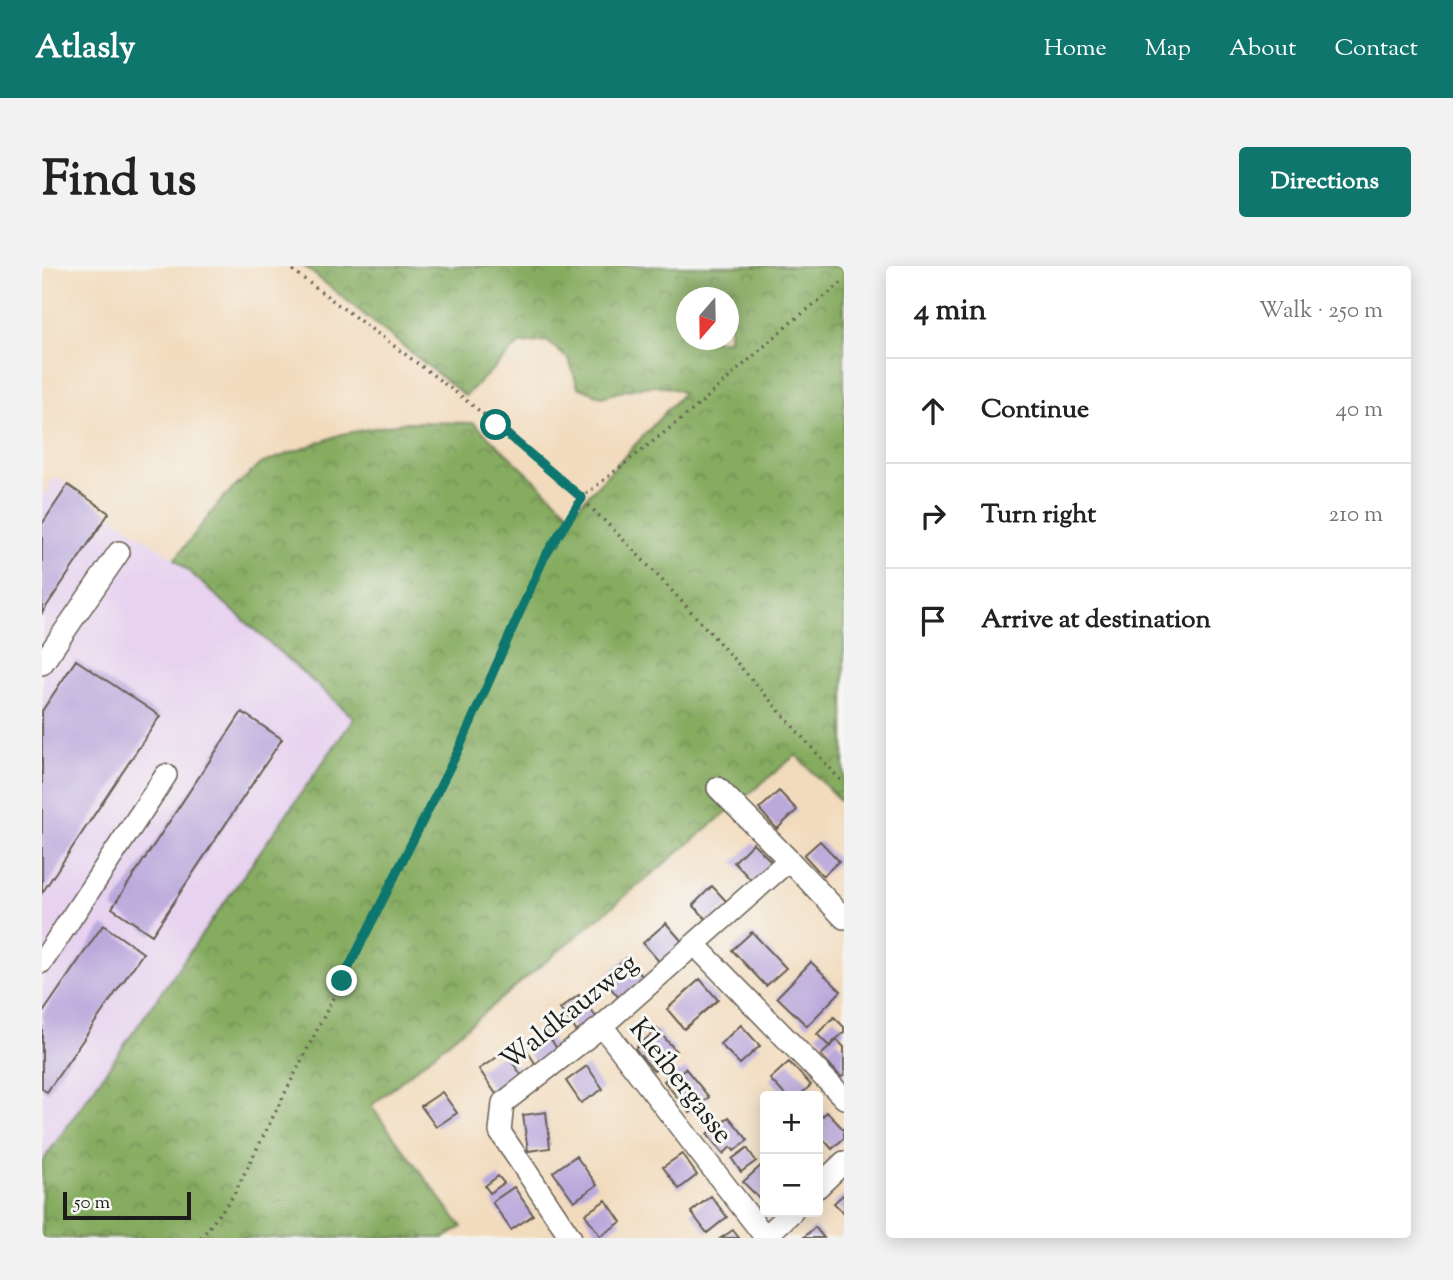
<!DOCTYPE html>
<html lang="en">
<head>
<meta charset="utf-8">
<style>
  :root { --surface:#fff; --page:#f2f2f2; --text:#222; --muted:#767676; --line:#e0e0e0; --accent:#0f766e }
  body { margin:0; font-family:"Sorts Mill Goudy",serif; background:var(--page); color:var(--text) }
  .controls { position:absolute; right:21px; bottom:21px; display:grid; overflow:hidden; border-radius:7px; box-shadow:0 4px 18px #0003 }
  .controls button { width:63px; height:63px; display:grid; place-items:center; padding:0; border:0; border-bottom:2px solid var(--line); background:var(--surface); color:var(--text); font:35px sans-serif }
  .compass { position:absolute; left:634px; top:21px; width:63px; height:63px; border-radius:50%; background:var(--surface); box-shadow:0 4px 18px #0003; rotate:200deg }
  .scale { position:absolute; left:21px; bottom:18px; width:128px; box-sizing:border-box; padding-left:7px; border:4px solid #1c1c1c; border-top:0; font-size:19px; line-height:24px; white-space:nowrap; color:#1c1c1c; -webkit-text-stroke:5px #f6f6f2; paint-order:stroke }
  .stop { position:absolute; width:21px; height:21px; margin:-16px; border:5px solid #0f766e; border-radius:50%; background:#fff }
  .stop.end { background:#0f766e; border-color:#fff; box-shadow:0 2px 7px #0008 }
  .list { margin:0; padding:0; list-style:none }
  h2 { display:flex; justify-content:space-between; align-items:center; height:91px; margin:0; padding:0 28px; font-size:30px }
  h2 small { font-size:23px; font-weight:400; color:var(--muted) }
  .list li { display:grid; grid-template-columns:46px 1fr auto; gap:21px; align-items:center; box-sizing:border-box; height:105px; padding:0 28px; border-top:2px solid var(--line) }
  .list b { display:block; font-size:26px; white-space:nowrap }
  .list em { font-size:23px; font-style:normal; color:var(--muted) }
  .icon { flex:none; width:38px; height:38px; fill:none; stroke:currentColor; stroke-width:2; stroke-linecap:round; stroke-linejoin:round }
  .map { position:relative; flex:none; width:802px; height:972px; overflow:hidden; border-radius:7px }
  header { display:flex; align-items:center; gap:42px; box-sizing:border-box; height:98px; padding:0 35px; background:var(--accent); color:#fff }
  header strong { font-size:33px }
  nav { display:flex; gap:38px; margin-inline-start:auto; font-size:24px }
  .intro { display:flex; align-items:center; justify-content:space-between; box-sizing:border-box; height:168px; padding:0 42px }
  h1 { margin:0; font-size:49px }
  .button { padding:18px 32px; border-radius:7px; background:var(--accent); color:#fff; font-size:24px; font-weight:700 }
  main { display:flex; gap:42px; padding:0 42px }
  aside { flex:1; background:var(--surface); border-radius:7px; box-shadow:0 4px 18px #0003 }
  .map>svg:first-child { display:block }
  .built { fill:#e7d2ef }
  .forest { fill:url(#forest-crowns); stroke:#51643e; stroke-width:2; fill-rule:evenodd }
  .building { fill:#bba9dc }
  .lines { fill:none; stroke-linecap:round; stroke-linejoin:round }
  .minor-casing { stroke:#675f54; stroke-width:24 }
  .path { stroke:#675f54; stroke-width:3.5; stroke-dasharray:2 5; stroke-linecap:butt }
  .minor { stroke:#fff; stroke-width:21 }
  .route { stroke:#0f766e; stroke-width:9 }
  .labels { text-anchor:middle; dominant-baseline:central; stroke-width:6; stroke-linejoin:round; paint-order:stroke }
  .street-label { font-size:28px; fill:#1c1c1c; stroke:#f6f6f2 }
</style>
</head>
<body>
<header>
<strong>Atlasly</strong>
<nav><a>Home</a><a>Map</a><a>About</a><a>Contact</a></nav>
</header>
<div class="intro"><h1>Find us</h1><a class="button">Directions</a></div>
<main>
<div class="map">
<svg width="802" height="972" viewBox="0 0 802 972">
  <defs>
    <pattern id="forest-crowns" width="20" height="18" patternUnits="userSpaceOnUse" patternTransform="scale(1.75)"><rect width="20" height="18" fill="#86ac61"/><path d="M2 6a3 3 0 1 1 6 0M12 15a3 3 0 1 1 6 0" fill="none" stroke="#6d8b4f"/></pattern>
  </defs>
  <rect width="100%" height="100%" fill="#f6f6f2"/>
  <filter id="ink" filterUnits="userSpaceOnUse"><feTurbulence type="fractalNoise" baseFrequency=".0143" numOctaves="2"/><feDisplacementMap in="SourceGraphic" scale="14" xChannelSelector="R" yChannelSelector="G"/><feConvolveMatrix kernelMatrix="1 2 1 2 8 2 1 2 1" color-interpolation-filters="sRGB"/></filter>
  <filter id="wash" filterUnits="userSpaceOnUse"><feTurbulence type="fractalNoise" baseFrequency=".00686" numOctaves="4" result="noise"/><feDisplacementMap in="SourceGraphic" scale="28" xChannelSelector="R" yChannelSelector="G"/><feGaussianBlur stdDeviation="1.57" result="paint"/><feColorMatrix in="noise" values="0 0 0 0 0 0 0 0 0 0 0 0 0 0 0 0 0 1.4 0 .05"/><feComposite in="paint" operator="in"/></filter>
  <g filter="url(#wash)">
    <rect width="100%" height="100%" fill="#f2dbbd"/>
    <path class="built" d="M13,210L133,293L312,452L0,896V230Z"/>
    <path class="forest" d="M262,0H802V539L754,489L329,840L420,961L402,972H0V896L312,452L133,293L181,232L218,198L300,168L365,156L432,157L529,248L641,127C616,113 587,123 560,131L536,121L527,94L505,75L477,78L423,130ZM645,32H687V74H645Z"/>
    <g id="blocks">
      <path class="building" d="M26,219L67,247L0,347V258Z
        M34,394L118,450L0,627V445Z
        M200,446L240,473L110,669L70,642Z
        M737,525L755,544L735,563L717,543Z
        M778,575L797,595L781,610L762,589Z
        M711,577L731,597L711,616L692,596Z
        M670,620L687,638L668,657L651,639Z
        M624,657L643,679L620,699L601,677Z
        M61,659L101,687L5,826L0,823V748Z
        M710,666L744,702L724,720L690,684Z
        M584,692L602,712L578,733L561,713Z
        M769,696L799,725L765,760L735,731Z
        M658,713L676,734L642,763L625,743Z
        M537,729L555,752L536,767L518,743Z
        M792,751L802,761V766L787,780L775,768Z
        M699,759L718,780L698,798L678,778Z
        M615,763L634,785L612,805L593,783Z
        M503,764L517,786L495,800L481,779Z
        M795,774L802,781V809L799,811L779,789Z
        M463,786L480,810L454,828L437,803Z
        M747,796L769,819L757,830H744L728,813Z
        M545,800L561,823L539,837L524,815Z
        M643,802L667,831L648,847L622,815L636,804L638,807Z
        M400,826L415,847L394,861L379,840Z
        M504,846L508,882L486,885L481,849Z
        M785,846L802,864V872L790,883L776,867V854Z
        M687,851L706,874L692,885L689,881L681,888L665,868Z
        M705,882L714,895L699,906L690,893Z
        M640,888L655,909L637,923L621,901Z
        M534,890L555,919L532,935L511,906Z
        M723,896V938L701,916Z
        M456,910L462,917L448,927L443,920Z
        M472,921L491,949L469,964L450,936Z
        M802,928V948L792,937Z
        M669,930L685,951L665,967L649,946Z
        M564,934L579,956L558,970L543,948Z
        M773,961L782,972H761Z
        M691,964L697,972H679Z"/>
    </g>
  </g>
  <g filter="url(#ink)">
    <use href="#blocks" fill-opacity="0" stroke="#675f54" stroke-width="2"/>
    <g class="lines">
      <defs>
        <path id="minor" d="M0,398L77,286
          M676,522L747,594
          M653,679L802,832
          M0,696L124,509
          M560,760L724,972
          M776,921L802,896
          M723,971L750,946
          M529,972L458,866L461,837L560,760L747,594L802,652"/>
      </defs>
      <use href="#minor" class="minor-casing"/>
      <path class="path" d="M245,0C344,76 450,147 540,233C633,322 716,422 802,518
        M159,972L191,930L416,485L501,292L539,232L652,143L747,58L802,15"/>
      <use href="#minor" class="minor"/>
    </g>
  </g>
  <g class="lines" filter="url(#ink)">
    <path class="route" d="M300,715L416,485L502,292L540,232L454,159"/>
  </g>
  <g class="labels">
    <g class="street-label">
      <text transform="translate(528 747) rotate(-39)">Waldkauzweg</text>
      <text transform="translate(638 816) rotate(52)">Kleibergasse</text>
    </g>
  </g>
</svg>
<div class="controls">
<button>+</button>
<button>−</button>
</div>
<svg class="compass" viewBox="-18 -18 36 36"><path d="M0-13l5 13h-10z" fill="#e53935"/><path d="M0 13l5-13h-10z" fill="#767676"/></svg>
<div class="scale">50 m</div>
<div class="stop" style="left:454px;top:159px"></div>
<div class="stop end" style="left:300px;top:715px"></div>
</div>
<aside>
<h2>4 min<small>Walk · 250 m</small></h2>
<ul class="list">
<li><svg class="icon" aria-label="ahead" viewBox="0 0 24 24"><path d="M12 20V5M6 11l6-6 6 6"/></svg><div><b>Continue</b></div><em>40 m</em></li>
<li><svg class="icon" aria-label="right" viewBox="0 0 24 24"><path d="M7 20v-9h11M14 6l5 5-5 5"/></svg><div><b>Turn right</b></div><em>210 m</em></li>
<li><svg class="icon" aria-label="arrive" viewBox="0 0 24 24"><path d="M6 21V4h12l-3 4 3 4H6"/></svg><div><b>Arrive at destination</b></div></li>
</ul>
</aside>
</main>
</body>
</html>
